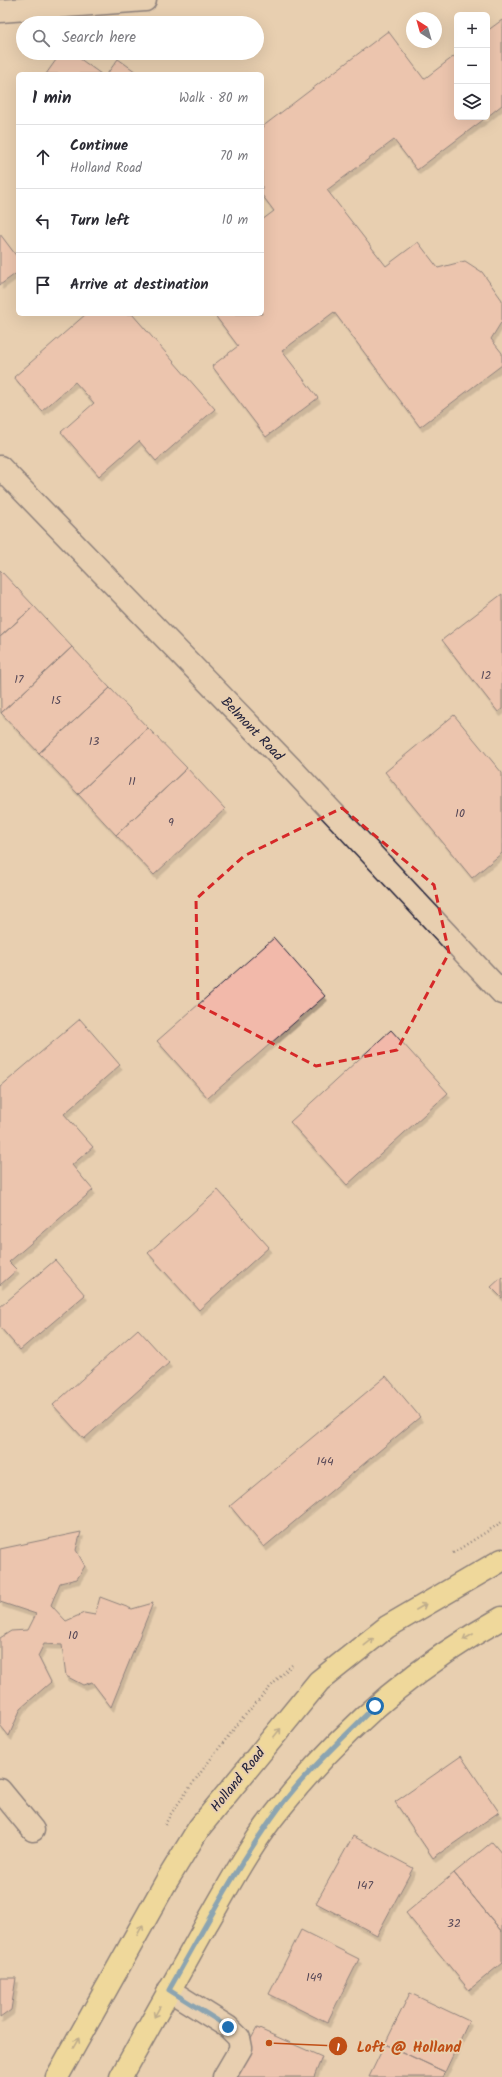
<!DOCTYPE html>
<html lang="en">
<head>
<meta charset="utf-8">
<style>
  :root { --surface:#fff; --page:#f2f2f3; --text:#2b2b33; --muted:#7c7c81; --line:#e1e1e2 }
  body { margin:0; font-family:Kalam,sans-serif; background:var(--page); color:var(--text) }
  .controls { position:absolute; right:12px; top:12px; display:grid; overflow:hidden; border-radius:6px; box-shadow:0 4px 16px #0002 }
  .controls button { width:36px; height:36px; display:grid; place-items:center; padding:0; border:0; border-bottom:1px solid var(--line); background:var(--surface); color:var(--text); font:20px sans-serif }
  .compass { position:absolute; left:406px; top:12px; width:36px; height:36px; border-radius:50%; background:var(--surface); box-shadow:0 4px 16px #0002; rotate:323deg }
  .stop { position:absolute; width:12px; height:12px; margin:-9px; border:3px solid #1f6fb2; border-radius:50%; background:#fff }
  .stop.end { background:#1f6fb2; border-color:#fff; box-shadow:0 1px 4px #0008 }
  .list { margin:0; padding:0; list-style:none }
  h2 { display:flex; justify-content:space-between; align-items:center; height:52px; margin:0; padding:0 16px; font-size:17px }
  h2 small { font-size:13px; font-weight:400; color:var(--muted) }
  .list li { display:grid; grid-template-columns:26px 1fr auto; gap:12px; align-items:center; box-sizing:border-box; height:64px; padding:0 16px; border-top:1px solid var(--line) }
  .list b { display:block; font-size:15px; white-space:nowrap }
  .list p { margin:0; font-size:13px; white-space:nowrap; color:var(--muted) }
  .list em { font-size:13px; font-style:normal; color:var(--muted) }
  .icon { flex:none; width:22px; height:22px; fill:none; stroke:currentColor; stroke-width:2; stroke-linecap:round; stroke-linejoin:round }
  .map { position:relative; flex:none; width:502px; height:2077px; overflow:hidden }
  .search { position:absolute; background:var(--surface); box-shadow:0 4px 16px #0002; left:16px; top:16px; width:248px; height:44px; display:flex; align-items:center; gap:10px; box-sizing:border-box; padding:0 14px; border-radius:22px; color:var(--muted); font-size:15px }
  .panel { position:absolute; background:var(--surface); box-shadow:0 4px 16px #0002; left:16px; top:72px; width:248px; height:244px; border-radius:6px }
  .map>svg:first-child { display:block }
  .building { fill:#f2b9aa; stroke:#22223b; filter:url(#shadow) }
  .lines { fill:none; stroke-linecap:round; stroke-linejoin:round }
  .minor-casing { stroke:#22223b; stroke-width:25 }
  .major-casing { stroke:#22223b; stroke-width:25 }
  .path { stroke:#22223b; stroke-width:2.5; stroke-dasharray:1 3; stroke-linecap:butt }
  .minor { stroke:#e8cfb0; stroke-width:22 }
  .major { stroke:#f8e281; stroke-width:22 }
  .oneway { stroke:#8d825e }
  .route { stroke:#1f6fb2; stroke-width:5 }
  .marked { fill:none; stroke:#d62828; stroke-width:3; stroke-dasharray:8 5; stroke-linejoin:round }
  .labels { text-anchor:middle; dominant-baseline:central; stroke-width:4; stroke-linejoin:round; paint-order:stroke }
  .number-label { font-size:12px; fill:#564857 }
  .street-label { font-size:14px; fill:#22223b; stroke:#e8cfb0 }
  .leader { fill:none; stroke:#c04e15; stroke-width:1.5 }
  .callout-dot { fill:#c04e15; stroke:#e8cfb0; stroke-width:1.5 }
  .mark-label { font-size:12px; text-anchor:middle; font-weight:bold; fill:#fff }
  .callout-label { font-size:15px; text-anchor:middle; font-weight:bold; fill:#c04e15; stroke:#e8cfb0; stroke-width:4; stroke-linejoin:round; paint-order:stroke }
</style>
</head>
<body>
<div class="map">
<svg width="502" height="2077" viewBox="0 0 502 2077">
  <defs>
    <filter id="shadow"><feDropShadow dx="2.5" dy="4.5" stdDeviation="0" flood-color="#0004"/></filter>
  </defs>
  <rect width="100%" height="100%" fill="#e8cfb0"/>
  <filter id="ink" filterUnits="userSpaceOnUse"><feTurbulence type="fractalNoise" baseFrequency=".025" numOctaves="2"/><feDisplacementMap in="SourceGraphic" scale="8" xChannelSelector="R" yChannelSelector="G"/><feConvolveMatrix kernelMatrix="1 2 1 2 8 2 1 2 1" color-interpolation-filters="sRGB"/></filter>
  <g filter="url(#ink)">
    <path class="building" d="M502,20V105L487,117V31Z
      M388,31L424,79L457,54V117H487L417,170L394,140L327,190L386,266L418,242L438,268L465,261L482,272L502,300V321L491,339L502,353V365L420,427L334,312L282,351L318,398L266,437L212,366L238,346L214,314H262V220L274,211L262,195V127Z
      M61,53H72L101,74H46Z
      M118,59L139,74H107Z
      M0,234L18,258V272L0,285Z
      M86,314H132L215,409L156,461L139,441L99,476L61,432L94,403L75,382L42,411L14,377Z
      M0,570L34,606L0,637Z
      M502,594V709L498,712L442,640Z
      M34,606L72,647L1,713L0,637Z
      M72,647L110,688L39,753L1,713Z
      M110,688L148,728L78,794L39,753Z
      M454,715L502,773V853L472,878L385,772Z
      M148,728L187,768L116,835L78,794Z
      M187,768L225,809L154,875L116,835Z
      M274,938L325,996L208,1098L157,1041Z
      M80,1019L120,1065L64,1114L93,1147L72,1165L93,1190L9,1262L17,1270L0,1285V1087Z
      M391,1030L448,1093L347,1185L290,1122Z
      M218,1190L269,1247L199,1310L148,1253Z
      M55,1260L85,1295L20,1350L0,1327V1307Z
      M502,1277V1298L491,1287Z
      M138,1329L169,1363L84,1439L53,1405Z
      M386,1376L420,1417L264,1547L230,1506Z
      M81,1532L76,1550L85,1566L77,1579L60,1583L51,1605L66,1621L84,1613L95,1615L100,1597L132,1609L153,1603L111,1707L92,1682L83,1685L66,1676L62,1645L44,1644L38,1656L51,1682L21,1708L9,1736L0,1725V1638L11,1631L28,1630L36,1614L0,1602V1549Z
      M461,1756L499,1812L433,1858L395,1802Z
      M353,1836L413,1868L377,1935L316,1903Z
      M492,1842L502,1854V1932L454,1873Z
      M454,1873L502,1932V1963L469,1990L406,1913Z
      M301,1930L359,1959L327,2023L269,1994Z
      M0,1978H16L11,2010L0,2018Z
      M410,1993L469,2021L445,2072L385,2044Z
      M257,2028L322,2057L314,2077H230Z
      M385,2044L445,2072L442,2077H369Z"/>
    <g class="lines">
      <defs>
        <path id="minor" d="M0,11L145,0
          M0,467L292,769L502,993
          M0,1790L33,1830
          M169,1990L228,2027L239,2038L241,2048L224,2077"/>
        <path id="major" d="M57,2077L166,1882L199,1828L319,1681L387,1627L502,1560
          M121,2077C149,2026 178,1976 206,1925C229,1885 251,1843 281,1807C342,1730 416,1666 502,1618"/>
      </defs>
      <use href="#minor" class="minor-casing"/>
      <use href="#major" class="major-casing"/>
      <path class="path" d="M453,1553L502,1522
        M165,1825L170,1815C208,1762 245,1710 292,1665"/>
      <use href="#minor" class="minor"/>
      <use href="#major" class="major"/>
    </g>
    <defs><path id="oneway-shaft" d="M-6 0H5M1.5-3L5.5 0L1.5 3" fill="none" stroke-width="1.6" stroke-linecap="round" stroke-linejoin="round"/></defs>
    <g class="oneway">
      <use href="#oneway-shaft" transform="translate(421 1607) rotate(-30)"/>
      <use href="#oneway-shaft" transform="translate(468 1637) rotate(150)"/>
      <use href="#oneway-shaft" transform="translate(369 1642) rotate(-38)"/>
      <use href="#oneway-shaft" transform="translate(277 1733) rotate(-51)"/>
      <use href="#oneway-shaft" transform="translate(140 1930) rotate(-61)"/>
      <use href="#oneway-shaft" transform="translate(157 2012) rotate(119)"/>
      <use href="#oneway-shaft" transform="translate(76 2043) rotate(-60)"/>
    </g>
  </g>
  <g class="lines" filter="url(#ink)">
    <path class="route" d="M228,2027L169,1990C204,1929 237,1865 279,1808C307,1771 342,1739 375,1706"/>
  </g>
  <path d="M0 0H502V2077H0ZM342,808L434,885L449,953L397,1050L316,1066L198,1005L196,899L244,856Z" fill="#e8cfb0" fill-opacity=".55" fill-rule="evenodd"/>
  <path class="marked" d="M342,808L434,885L449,953L397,1050L316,1066L198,1005L196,899L244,856Z"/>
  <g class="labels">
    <g class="number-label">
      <text x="486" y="675">12</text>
      <text x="19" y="679">17</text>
      <text x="56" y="700">15</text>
      <text x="94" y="741">13</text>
      <text x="132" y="781">11</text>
      <text x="460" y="813">10</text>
      <text x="171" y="822">9</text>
      <text x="325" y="1461">144</text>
      <text x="73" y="1635">10</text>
      <text x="365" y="1885">147</text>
      <text x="454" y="1923">32</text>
      <text x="314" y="1977">149</text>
    </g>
    <g class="street-label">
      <text transform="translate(252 729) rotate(46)">Belmont Road</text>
      <text transform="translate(238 1780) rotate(-51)">Holland Road</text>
    </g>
  </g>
  <path class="leader" d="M269 2043L338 2046"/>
  <g class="callout-dot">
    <circle cx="269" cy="2043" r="4"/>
    <circle cx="338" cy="2046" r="10"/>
  </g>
  <g class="mark-label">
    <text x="338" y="2051">1</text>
  </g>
  <g class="callout-label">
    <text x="409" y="2052">Loft @ Holland</text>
  </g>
</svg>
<div class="controls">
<button>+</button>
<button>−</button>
<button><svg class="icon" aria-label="layers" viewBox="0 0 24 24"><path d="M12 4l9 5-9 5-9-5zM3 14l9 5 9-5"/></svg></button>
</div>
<svg class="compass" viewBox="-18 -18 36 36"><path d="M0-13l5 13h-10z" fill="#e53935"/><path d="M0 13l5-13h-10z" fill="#7c7c81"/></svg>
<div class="stop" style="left:375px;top:1706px"></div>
<div class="stop end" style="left:228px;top:2027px"></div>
<div class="search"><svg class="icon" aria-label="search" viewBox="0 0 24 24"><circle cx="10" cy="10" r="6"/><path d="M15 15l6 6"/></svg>Search here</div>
<section class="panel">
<h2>1 min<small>Walk · 80 m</small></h2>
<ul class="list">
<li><svg class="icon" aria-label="ahead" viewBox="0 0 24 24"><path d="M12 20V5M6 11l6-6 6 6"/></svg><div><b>Continue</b><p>Holland Road</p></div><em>70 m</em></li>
<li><svg class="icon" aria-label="left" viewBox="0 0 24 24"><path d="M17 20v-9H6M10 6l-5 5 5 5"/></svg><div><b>Turn left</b></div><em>10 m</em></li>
<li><svg class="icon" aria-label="arrive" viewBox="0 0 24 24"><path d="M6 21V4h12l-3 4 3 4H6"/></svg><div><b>Arrive at destination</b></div></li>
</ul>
</section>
</div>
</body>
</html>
